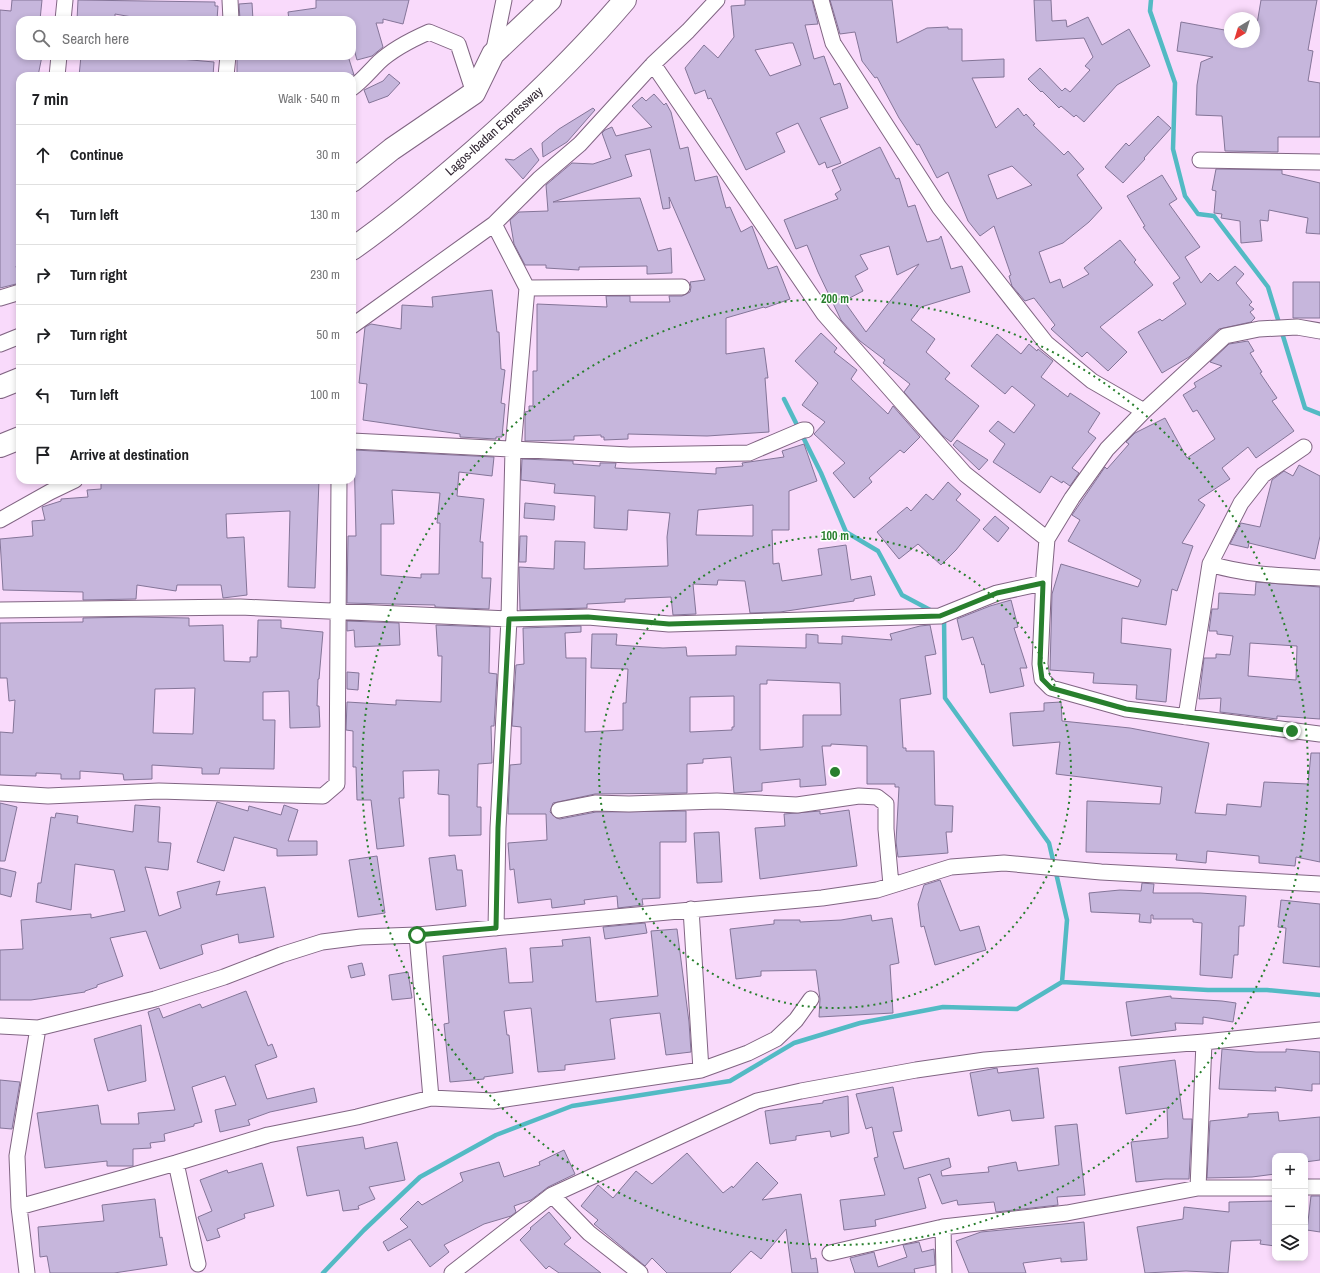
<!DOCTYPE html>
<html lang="en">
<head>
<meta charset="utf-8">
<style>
  :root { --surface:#fff; --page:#f2f2f2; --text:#202124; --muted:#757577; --line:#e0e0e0 }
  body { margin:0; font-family:"Archivo Narrow",sans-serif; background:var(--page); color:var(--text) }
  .controls { position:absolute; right:12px; bottom:12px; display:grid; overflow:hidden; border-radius:8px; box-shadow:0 2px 6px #0003 }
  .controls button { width:36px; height:36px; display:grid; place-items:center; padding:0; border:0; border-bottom:1px solid var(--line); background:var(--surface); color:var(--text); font:20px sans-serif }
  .compass { position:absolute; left:1224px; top:12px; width:36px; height:36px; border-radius:50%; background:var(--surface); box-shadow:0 2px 6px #0003; rotate:218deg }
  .stop { position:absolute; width:12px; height:12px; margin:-9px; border:3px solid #287f2d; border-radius:50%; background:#fff }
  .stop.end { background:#287f2d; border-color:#fff; box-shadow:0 1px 4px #0008 }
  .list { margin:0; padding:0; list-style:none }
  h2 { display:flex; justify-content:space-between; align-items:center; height:52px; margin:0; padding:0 16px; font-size:17px }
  h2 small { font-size:13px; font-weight:400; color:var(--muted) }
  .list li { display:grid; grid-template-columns:26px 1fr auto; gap:12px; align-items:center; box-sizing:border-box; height:60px; padding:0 16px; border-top:1px solid var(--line) }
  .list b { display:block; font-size:15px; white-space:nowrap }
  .list em { font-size:13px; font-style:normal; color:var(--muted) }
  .icon { flex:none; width:22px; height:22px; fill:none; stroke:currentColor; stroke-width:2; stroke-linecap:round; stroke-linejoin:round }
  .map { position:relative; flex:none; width:1320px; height:1273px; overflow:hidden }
  .search { position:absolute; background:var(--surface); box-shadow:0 2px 6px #0003; left:16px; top:16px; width:340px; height:44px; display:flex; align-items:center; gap:10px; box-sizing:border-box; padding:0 14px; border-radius:12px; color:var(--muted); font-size:15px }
  .panel { position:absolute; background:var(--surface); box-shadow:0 2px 6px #0003; left:16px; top:72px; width:340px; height:412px; border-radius:12px }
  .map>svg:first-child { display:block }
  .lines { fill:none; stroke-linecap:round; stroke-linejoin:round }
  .stream { stroke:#53bac4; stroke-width:4.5 }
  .building { fill:#c6b6dc; stroke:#847598; fill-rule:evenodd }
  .street-casing { stroke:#816583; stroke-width:17 }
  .highway-casing { stroke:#816583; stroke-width:24 }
  .street { stroke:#fff; stroke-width:15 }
  .highway { stroke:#fff; stroke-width:22 }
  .route { stroke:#287f2d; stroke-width:5 }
  .ring { fill:none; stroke:#287f2d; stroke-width:2; stroke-dasharray:2 4 }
  .labels { text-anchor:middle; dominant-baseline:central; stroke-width:3; stroke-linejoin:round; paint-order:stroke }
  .street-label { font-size:13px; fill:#302531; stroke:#fff }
  .centre { fill:#287f2d; stroke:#fff; stroke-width:2 }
  .ring-label { font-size:12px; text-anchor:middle; font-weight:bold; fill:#287f2d; stroke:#fff; stroke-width:3; stroke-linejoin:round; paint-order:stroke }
</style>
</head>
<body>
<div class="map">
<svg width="1320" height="1273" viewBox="0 0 1320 1273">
  <rect width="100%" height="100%" fill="#f9dafb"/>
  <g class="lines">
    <path class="stream" d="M1151,0L1150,11L1175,83L1173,149L1185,196L1198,214L1214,216L1268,287L1305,408L1320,414
      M784,399L821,473L846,532L878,551L902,595L934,612
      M944,617L945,698L1049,843L1067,920L1062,982
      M323,1273L364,1230L420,1177L496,1135L572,1106L730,1081L794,1043L860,1023L943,1007L1017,1009L1062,982L1208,990H1267L1320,995"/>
  </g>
  <path class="building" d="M12,0H42L40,20H20V56H42L38,76H20V267L16,266L20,283L0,288V10L11,11Z
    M78,0L215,2V6H218L217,20H149L115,14V20H77Z
    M316,0H409L403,24L383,19V23H376L383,47L372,56L357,60L352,42V20H289L288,12L316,8Z
    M745,0H812L818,24L805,25L814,59L824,56L834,85L840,83L848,108L820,118L841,163L827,168L825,162L819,165L798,123L776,133L785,152L746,170L711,98L708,99L705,90L695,94L685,68L704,45L718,58L734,37L731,6L745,5ZM789,43H793L801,65L770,76L755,50Z
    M830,0H892L897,43L927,28L948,27V29H962V61L1004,59V77L972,78L996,128L1018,108L1024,116L1026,114L1035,124L1033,125L1064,155L1068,151L1084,169L1077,175L1102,208L1089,222L1063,243L1039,252L1050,283L1060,279L1063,288L1089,274L1084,268L1120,240L1136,260L1134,262L1153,285L1100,327L1127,352L1108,371L1087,352L1082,357L1051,329L1055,325L1034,298L1025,301L1012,286L1009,276L1011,275L994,226L980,236L968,221L948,172L937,178L919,144L917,145L899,118L877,77L875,78L862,61L855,32L840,34ZM1012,166L1032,185L997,199L988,175Z
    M1034,0H1051L1052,21L1066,20L1067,27L1088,17L1102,45L1129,29L1150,66L1117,85L1084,122L1076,115L1074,117L1061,106L1059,108L1042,91L1041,92L1028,79L1040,68L1062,91L1065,88L1070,92L1090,70L1085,66L1093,57L1084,38L1036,41Z
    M1261,0H1317L1308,50L1313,51L1308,81L1320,83V137H1278V152L1225,151L1222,116L1196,115L1197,85L1201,62L1213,57L1177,51L1181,22L1230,31V42H1254Z
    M252,3L253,20H240L239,4Z
    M81,56H180V59L214,62L213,76H79Z
    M237,56H348L354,75H237Z
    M389,74L400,83L388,96L369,103L364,90L383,81Z
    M654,94L664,105L666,103L671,112L680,149L688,147L695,181L717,176L726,208L730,207L741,232L752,226L768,269L777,266L790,299L765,308L764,307L726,318V354L764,348L768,378H765L769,432L707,436L628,434V439L604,440V437H601V435L574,436V440L525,441V412L529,411V406H533V371H537V304L607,307L606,296H630V302H670L669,296H682L690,292L691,287L690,282L705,280L669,197L670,208L663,209L650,149L625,155L632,176L553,202L640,198L658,251L671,248L672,273L647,274V266L579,267V270L546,268V265H525L514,244L510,220L519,212L548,211L546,185L572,163L593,164L611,158L602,133L605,130L612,127L616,136L652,127L632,106L642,97L646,101Z
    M593,108L595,110L567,142L543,157L542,143L559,129Z
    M1158,116L1171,128L1144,158L1145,159L1123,183L1105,167L1126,143L1129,146Z
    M880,147L896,179L899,178L908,207L915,205L927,242L939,239L941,236L951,269L962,266L970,292L921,307L911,320L935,339L926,352L950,373L945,379L979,406L951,442L943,436L904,392L910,384L883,363L885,360L860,341L841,320L818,272L807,245L796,249L784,220L838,199L835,194L841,190L832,170ZM889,246L897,275L919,264L866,332L844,301L863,291L855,276L868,269L860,255Z
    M531,148L539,160L523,179L505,159L514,160Z
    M1216,169L1282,170V174L1320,183V234L1306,233L1308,218L1269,210L1268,221L1260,220L1262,241L1241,243L1240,221L1221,218L1222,214L1214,213L1216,191L1212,190Z
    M1162,175L1177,199L1169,204L1200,247L1185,257L1201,283L1210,273L1218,281L1235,266L1244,274L1236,283L1252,302L1249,305L1254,309L1250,312L1255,318L1251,322L1219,329L1189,357L1162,373L1138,332L1160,319L1162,321L1186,304L1173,283L1180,278L1143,227L1145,226L1127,196Z
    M1293,282H1320V318H1293Z
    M492,290L497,332H499L501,369L505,370L501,403L505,404L502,437H496V439L460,437V434L363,420L367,384L359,383L365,327L371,324L401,329L402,305L433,307L432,297Z
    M821,333L837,348L834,352L857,370L851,379L888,414L893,406L920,437L904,453L900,450L869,478L872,482L854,498L833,473L845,463L814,434L825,422L802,405L818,383L795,361Z
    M997,334L1021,354L1029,344L1037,351L1038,349L1053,361L1041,377L1068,397L1070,393L1100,413L1088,432L1096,438L1072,468L1079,473L1070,486L1063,481L1062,483L1051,476L1040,493L993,462L1005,444L989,431L998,421L1014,433L1035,405L1012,386L1005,394L971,366Z
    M1248,341L1254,351L1250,353L1262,372L1260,373L1277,398L1272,401L1294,431L1256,458L1248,447L1222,468L1230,479L1198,500L1205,505L1182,543L1193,546L1177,591L1172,589L1166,625L1122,618L1121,643L1171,649L1166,702L1136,699L1137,685L1093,683L1094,673L1050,670L1052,594L1061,564L1138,587L1141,580L1068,541L1080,520L1072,515L1105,467L1107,469L1129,444L1126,442L1135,433L1165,418L1187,458L1215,439L1197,410L1193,412L1183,395L1196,387L1194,383L1222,366L1210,362L1229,344Z
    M957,440L988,460L979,470L953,445Z
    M804,444L817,481L789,491V530H772L773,564L779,563L782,581L822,575L818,549L846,545L851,580L871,576L875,595L854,599V601L780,612L750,613L745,581L718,580L717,585L693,584L696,614L673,615L671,597L625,599V602L587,604V608L520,610L519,567L554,569L555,541L585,542L584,569L668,566L667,537L670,513L628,510L627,530L594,528L595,496L554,493L555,484L521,480L522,459L573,461V464L600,466V463H616L615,468L716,474V468L743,466L742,463L784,457L782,451ZM753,505V536L696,535L698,510Z
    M354,450L494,457L492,476L459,472L457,496L484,499L480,542H483L482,578H491L489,609L435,607V605L347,603L348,536H356ZM392,490L440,493L437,523H440L439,574H421V578L381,575V524H394Z
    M1299,465L1320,476V536L1315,559L1249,543L1248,548L1230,544L1241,523L1260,527L1272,480L1284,471L1293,476Z
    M149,480H319L315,588L288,587L290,511L226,514L227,538L244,537L247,595L223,598L221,585H177L176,591L137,585L136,599L83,600V592L3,590L0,539L33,536L32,521L45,520L42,507L61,501V499L88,497L87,490L101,489V483Z
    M948,482L961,494L956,500L980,520L956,550L941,565L918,544L899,559L877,532L907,507L911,511L926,494L933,500Z
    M525,503L555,506L554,520L524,518Z
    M995,516L1009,528L998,542L983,529Z
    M520,536H527L526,562H519Z
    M1256,582L1320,587V719L1277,716V719L1220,712L1221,698L1199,699L1204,658H1216V654L1230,655L1233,636L1217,634V631H1209L1212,609H1218L1219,593L1255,595ZM1250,643L1297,646L1296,680L1248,676Z
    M1011,600L1018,627L1014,628L1027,668H1020L1024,686L990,693L984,664L982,665L973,637L962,640L957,619L990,606Z
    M134,617L189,618V626L223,625L224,661L250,662V657H257L258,620H281V628L323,632L319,679H318L317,706H319L320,727L290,728L289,691L263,692V720H275L274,769L220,768L219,774H202V768L152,765V779L124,780L123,774L80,771V779H61V774L36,773V776L0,775V732L13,733L15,700L9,701L7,678H0V623L83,622V618ZM195,688L193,734L153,733L155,689Z
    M347,621L399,623L400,645L355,647L354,630L347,631Z
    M436,625L490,627L489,673L497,674L494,726H491L492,763L478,764L477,807H481V835L449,836V795L438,794L439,770L403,771L404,798H399L404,846L377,849L371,800H357L356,767H353V731L346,730L347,702L396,705V700L441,702L442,656H438Z
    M930,625L936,654L925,656L931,694L900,699L903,748H906V751H934L935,805L953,806L952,832H946L948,853L898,857L896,842L899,787H895V784H867V746L831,744V746H822L826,785L800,787V779L762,783V791L734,793L731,757L703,759V763L687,764V793L595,794L553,803L550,812L556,818L560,819L596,812L686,811V842H660V898L642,899L643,905L618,908L617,896L584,900L585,904L552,908L551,899L518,903L514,869L510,870L508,843L547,840L546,814H508L510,765L521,764V727L512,726L516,665L524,664L523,628L581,626V632L565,633L566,658H586L585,732L623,730V703H626L628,669L591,668L592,634H617L616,645L663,648L686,647L687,656L736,655V646L806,648V634L818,635V643L842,644V636L892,640L890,634L920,626ZM767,680L840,683L841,715H803V747L760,750V684H767ZM734,696V727H732V730L690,732V697Z
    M347,672L359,673L358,690L347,689Z
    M1061,702L1062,721L1130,728L1209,743L1195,813L1226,815L1227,804L1261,807L1264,782L1308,784L1311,753H1320V862L1296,857L1295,866L1259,863V856L1207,851L1206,863L1176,860L1177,854L1086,852L1087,801L1160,804L1162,787L1056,774L1060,742L1013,746L1010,713L1044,711V703Z
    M217,802L248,811L249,806L281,815L284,805L298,810L288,841H317V855L277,856V849L234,837L224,871L197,862Z
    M0,803L17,807L5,861H0Z
    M135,805L160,807L158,842L171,843L168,870L145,867L159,916L181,908L177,892L220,881L216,895L265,887L274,937L239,943L238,934L201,945L203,954L160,969L146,931L110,938L123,976L97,985V987L85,991V992L31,1000H0V950L23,949L21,920L91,914V918L125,911L114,870L75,864L71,910L36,902L38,883H41L51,817L55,818L56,813L78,816L77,823L133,832Z
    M849,810L857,866L760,879L755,828L785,826L784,814L820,811V814Z
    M719,832L722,882L697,883L694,833Z
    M455,855L457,870H462L466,906L436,910L429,858Z
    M377,856L385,913L358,917L349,860Z
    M0,868L16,872L11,897L0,894Z
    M940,880L960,931L979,926L986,950L935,965L924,926L921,927L918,904L924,885Z
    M1142,883L1154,884L1153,893H1200L1246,896L1244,926H1239L1238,955H1234L1232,978L1200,975L1202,923L1193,922V919H1153V915H1151V923L1139,922L1140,914L1091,912L1089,893L1120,890L1141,891Z
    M1281,900L1320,904V967L1283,963L1286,928L1278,927Z
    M871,915L872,921L892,918L899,963L890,965L893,1013L819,1017L820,999L816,970L761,971V976L736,979L730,929L774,924V920H800V922L841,920Z
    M645,923L647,933L605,939L603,927Z
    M677,929L689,1022L691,1052L666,1055L660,1013L614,1018L610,1019L615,1059L565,1065V1070L538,1072L531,1008L504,1011L507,1035H509L513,1073L484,1077V1079L450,1082L444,1024L449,1023L443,956L506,948L509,983L533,982L530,948L563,946L562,940L590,937L596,1002L658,996L651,931Z
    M362,963L365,975L351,978L348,966Z
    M408,972L412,998L392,1000L389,975Z
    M246,991L268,1046L272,1044L277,1057L255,1065L267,1099L314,1088L317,1102L270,1112L248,1120L250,1125L220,1132L215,1110L236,1105L225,1076L192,1087L202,1122L194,1124V1126L164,1134L165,1141L150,1143L151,1148L133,1149V1166H107V1161L45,1168L37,1113L98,1105L101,1124H139L138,1113L175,1110L148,1012L159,1008L163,1018L200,1004L202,1008Z
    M1171,996V998L1222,1001L1236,1003L1233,1022L1203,1017V1024L1175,1023L1176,1030L1131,1036L1126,1002Z
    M141,1025L146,1081L108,1091L94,1039Z
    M1222,1049L1256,1052H1286V1049L1320,1052V1084H1312V1091L1275,1087L1276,1091L1219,1089Z
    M1175,1060L1183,1119H1192L1189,1179H1165L1136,1182L1131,1142L1168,1138L1167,1108L1126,1114L1119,1067Z
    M997,1068L998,1073L1038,1068L1044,1118L1012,1121L1010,1110L978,1116L970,1073Z
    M0,1080L20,1082L12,1129L0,1128Z
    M893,1087L902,1131L893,1132L904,1169L949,1158L951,1167L941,1171L942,1176L989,1172L988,1167L1016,1162L1018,1171L1059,1165L1055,1126L1077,1124L1085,1195L1057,1197L1058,1205L996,1212L994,1202L958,1205L957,1200L942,1204L930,1174L918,1178L926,1208L875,1220L876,1226L844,1230L840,1200L885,1195L874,1158L878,1157L872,1127L866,1129L856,1094Z
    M848,1096L849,1133L831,1137L830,1131L796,1136V1140L770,1144L765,1111L823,1103V1101Z
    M1278,1112L1279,1121L1320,1117V1160L1305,1162V1156H1275V1174L1252,1177L1207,1178L1210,1121L1248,1117V1114Z
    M363,1137L365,1149L397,1142L405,1180L369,1187L375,1199L358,1206L359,1209L343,1211L339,1190L307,1196L297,1147Z
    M564,1150L575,1174L548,1187L531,1200L514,1206L516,1212L511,1216L484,1224L444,1245L449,1252L430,1267L410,1239L388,1251L383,1242L408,1227L400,1219L418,1201L422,1205L463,1181L460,1173L499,1162L504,1177L540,1165L539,1162Z
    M687,1153L723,1193L732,1186L733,1188L757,1162L778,1183L762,1200L801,1194L811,1259L816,1258L818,1273H792L786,1229L761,1259L751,1251L730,1273H667L652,1258L645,1266L594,1224L598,1220L581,1206L598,1185L613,1198L636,1171L652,1184Z
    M262,1163L274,1206L244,1214L245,1218L217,1229L220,1237L207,1241L198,1217L212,1211L200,1180L227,1170L228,1173Z
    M1311,1196H1320V1232L1307,1230Z
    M155,1199L160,1238L162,1237L167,1265L114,1273H50L47,1256L40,1257L38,1227L104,1221L102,1205Z
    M1275,1201V1246L1260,1244L1261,1240L1231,1241L1228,1273L1186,1271L1145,1273L1137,1227L1183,1219L1184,1207L1229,1212V1202Z
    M549,1212L571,1238L564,1244L601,1273H559L549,1266L546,1269L520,1240L531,1229L530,1228Z
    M1084,1222L1087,1260L1061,1262V1258L1023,1263L1026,1273H969L956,1241L981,1232Z
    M919,1242L922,1252L934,1249L935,1265L914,1269L915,1273H855L850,1258L874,1252L878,1267L907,1257L903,1245Z"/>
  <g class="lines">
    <defs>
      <path id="street" d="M230,0L231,20
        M821,0L833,43L939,207L1046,343L1092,381L1144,411
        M63,20L65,0
        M493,54L504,0
        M653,64L824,314L965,474L1047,539
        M57,76L59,56
        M226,76L228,56
        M352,88C362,81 370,71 379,62C392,50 413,39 429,32L458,44L474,93
        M1200,160L1320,162
        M494,224L527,288L513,449L509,619L498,828L496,928
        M527,288L682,287
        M0,298L20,292
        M352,326L494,224L539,179L580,144L653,64L688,31L717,0
        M1320,331L1297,327L1259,329L1225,336L1144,411L1107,449L1072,498L1047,539L1044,575L1040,664L1042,679L1051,688L1126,709L1320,734
        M0,344L20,336
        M352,441L629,455L749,453L803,430H806
        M0,520L50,492L75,480
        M1210,564C1246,575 1282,576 1320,578
        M0,610L240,607L509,619L588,617L669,624L940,616L997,593L1043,583
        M1186,717L1210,564L1241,503L1263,475L1304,447
        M0,793L48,796L159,791L323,796L337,784L339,480
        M559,810L595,803L629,804L717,801L797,805L859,796L877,797L886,804V829L891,885
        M691,909L701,1070
        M417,935L431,1098L493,1101L701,1070L748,1053L776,1039L796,1020L811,999
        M0,1026L38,1028L155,999L224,977L281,955L322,942L361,937L417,935L822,898L877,890L951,867L1004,863L1101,872L1320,884
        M176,1163L198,1264
        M1305,1187H1320
        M1198,1188L1204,1042
        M552,1195L589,1233L640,1273
        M19,1207L176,1163L268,1135L357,1117L431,1098
        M943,1227L944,1273
        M830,1253L943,1227L1067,1213L1198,1188H1275
        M27,1273L19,1207L17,1156L38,1028
        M452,1273L552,1195L757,1101L801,1091L916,1070L985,1060L1204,1042L1320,1030"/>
      <path id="highway" d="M352,181L392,149L474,93L493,54L550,0
        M352,249C395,219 435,185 475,150C528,103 579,54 625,0
        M0,387L20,379
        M0,446L20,438"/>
    </defs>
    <use href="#street" class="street-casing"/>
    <use href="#highway" class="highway-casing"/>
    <use href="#street" class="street"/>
    <use href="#highway" class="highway"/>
  </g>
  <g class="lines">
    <path class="route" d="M417,935L496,928L498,828L509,619L588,617L669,624L940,616L997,593L1043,583L1040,664L1042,679L1051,688L1126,709L1292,731"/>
  </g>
  <g class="ring">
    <circle cx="835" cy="772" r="236"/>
    <circle cx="835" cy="772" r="473"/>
  </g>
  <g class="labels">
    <g class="street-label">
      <text transform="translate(494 131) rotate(-42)">Lagos-Ibadan Expressway</text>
    </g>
  </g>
  <circle cx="835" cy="772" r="6" class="centre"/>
  <g class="ring-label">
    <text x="835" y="303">200 m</text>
    <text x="835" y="540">100 m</text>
  </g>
</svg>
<div class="controls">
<button>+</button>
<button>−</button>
<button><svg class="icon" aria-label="layers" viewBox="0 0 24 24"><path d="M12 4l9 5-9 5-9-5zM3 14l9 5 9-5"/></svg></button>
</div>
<svg class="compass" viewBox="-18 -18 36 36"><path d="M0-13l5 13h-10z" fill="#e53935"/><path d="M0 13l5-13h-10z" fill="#757577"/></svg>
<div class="stop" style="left:417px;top:935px"></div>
<div class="stop end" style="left:1292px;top:731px"></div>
<div class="search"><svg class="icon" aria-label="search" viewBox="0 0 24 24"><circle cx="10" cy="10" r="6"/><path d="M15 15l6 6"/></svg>Search here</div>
<section class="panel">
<h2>7 min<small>Walk · 540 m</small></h2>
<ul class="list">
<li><svg class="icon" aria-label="ahead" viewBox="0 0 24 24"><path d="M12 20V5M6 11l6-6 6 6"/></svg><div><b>Continue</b></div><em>30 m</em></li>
<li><svg class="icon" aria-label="left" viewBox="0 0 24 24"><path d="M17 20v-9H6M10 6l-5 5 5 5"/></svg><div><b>Turn left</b></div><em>130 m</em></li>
<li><svg class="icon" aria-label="right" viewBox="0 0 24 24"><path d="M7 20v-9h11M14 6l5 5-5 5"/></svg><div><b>Turn right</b></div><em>230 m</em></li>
<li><svg class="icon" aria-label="right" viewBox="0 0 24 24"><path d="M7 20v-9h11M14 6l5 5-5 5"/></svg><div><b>Turn right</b></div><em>50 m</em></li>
<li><svg class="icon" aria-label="left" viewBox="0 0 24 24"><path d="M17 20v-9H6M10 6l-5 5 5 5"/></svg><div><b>Turn left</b></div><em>100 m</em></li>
<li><svg class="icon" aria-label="arrive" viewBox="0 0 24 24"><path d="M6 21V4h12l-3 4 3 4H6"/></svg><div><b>Arrive at destination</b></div></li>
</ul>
</section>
</div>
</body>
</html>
